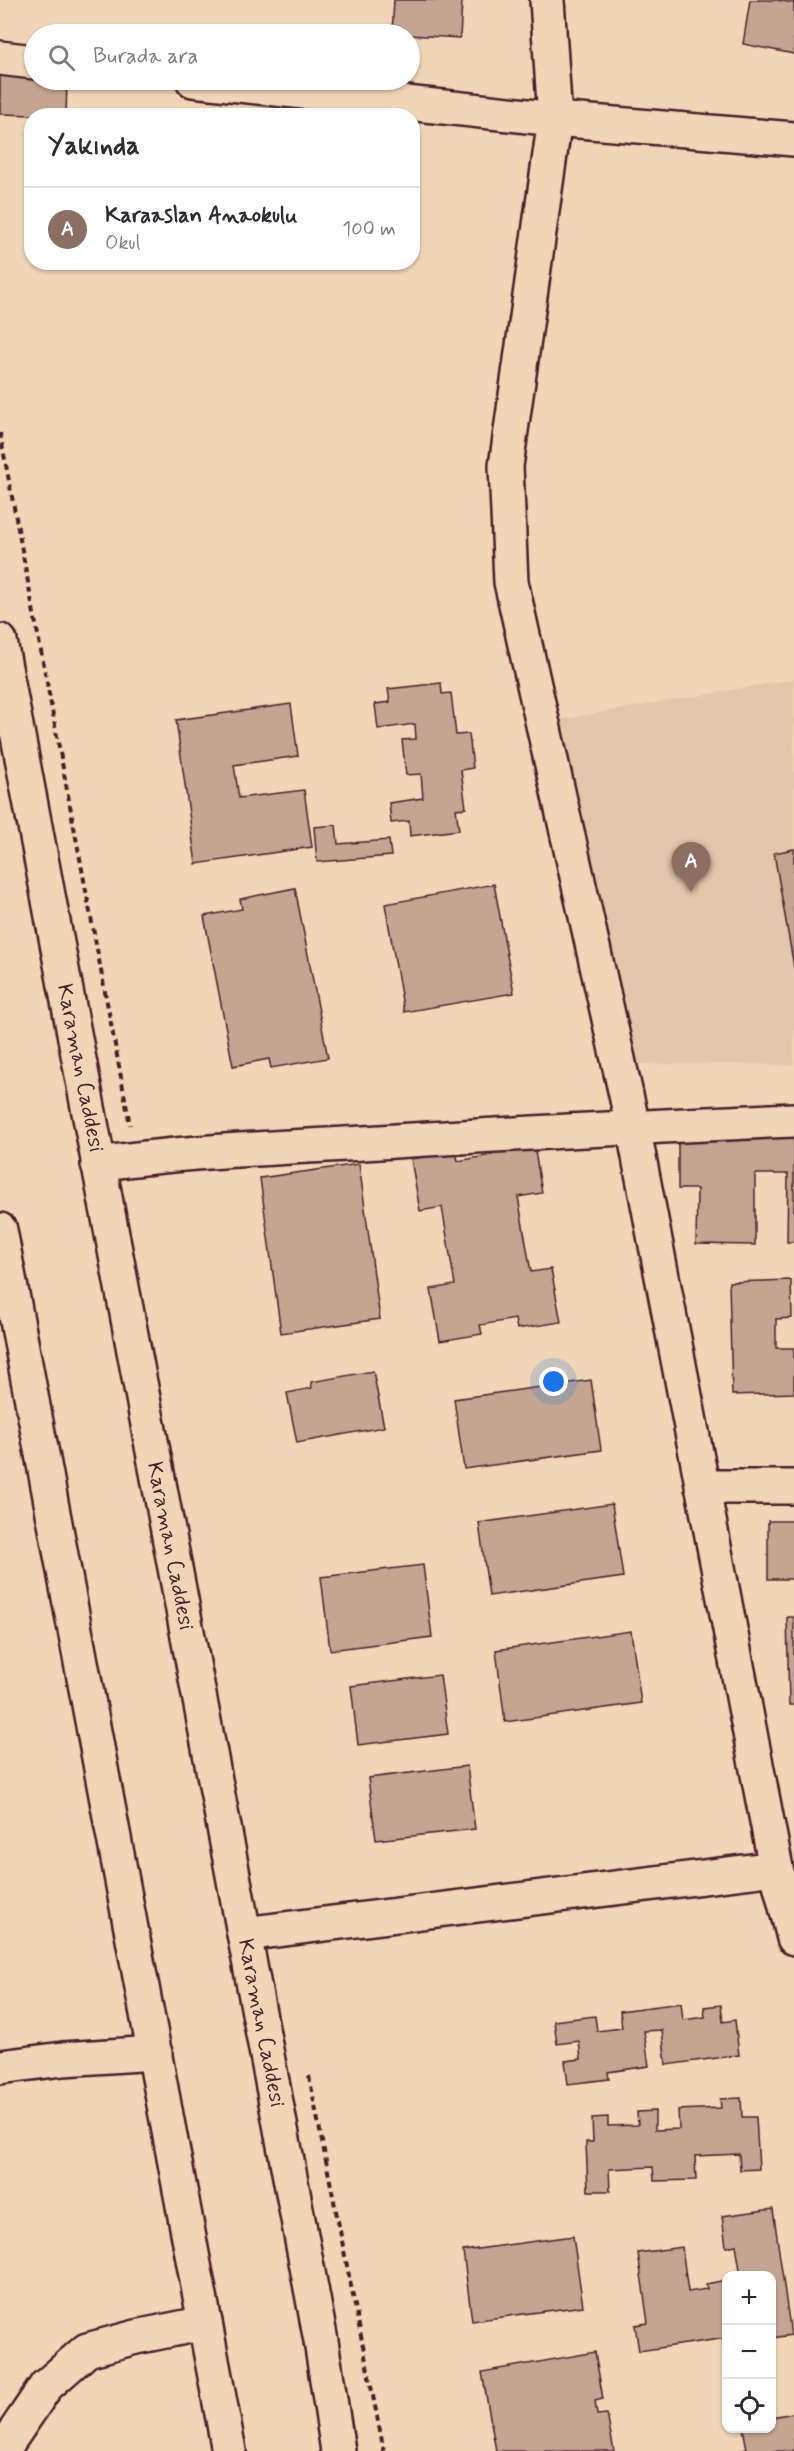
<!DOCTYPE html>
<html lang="tr">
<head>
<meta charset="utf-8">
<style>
  :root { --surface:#fff; --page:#f2f2f3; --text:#2b2b33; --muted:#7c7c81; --line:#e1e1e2; --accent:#c8321e }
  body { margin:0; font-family:Mynerve,sans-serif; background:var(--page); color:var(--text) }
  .controls { position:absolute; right:18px; bottom:18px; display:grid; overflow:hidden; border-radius:12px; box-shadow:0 2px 4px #0004 }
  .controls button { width:54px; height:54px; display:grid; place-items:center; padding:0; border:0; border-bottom:2px solid var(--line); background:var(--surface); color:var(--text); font:30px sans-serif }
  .you { position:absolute; left:554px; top:1382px; width:21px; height:21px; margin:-15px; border:4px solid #fff; border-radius:50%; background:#1a73e8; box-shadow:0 0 0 9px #1a73e833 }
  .badge { display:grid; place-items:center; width:39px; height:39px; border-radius:50%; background:var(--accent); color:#fff; font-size:20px; font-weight:700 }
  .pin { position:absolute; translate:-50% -50px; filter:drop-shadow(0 2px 3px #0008) }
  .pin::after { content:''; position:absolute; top:32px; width:21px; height:18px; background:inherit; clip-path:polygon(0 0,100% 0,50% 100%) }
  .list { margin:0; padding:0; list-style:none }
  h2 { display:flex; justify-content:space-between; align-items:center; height:78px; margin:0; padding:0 24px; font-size:26px }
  h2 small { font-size:20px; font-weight:400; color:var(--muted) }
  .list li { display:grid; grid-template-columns:39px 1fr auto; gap:18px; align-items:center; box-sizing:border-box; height:84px; padding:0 24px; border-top:2px solid var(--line) }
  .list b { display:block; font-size:22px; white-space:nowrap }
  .list p { margin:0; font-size:20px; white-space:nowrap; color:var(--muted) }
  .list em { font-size:20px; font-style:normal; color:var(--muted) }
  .icon { flex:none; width:33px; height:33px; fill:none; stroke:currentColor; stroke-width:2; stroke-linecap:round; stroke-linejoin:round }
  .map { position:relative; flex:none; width:794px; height:2451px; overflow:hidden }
  .search { position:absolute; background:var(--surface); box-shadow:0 2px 4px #0004; left:24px; top:24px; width:396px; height:66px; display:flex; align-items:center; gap:15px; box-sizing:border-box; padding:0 21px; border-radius:33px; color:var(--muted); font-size:22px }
  .panel { position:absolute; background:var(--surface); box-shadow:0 2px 4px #0004; left:24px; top:108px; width:396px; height:162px; border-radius:24px }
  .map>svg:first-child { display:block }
  .built { fill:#e3c7ac }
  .building { fill:#c4a592; stroke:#4a1f2b; stroke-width:1.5 }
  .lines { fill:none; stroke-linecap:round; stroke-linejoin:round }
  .street-casing { stroke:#4a1f2b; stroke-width:38 }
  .secondary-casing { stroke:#4a1f2b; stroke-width:38 }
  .highway-casing { stroke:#4a1f2b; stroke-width:38 }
  .path { stroke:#4a1f2b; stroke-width:4; stroke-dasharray:6 4.5; stroke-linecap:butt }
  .street { stroke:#f0d6b7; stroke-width:33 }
  .secondary { stroke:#f0d6b7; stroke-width:33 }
  .highway { stroke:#f0d6b7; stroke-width:33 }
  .labels { text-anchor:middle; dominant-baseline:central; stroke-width:4.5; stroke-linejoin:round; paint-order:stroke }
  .street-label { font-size:22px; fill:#4a1f2b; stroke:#f0d6b7 }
</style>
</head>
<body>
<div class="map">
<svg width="794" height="2451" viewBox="0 0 794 2451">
  <rect width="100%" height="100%" fill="#f0d6b7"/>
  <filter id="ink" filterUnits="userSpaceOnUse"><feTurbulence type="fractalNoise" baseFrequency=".0167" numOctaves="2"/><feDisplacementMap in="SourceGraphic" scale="12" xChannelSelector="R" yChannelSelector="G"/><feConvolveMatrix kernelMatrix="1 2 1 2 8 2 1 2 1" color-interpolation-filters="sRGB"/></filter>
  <g filter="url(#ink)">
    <path class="built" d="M794,679V1065L618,1064L558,720Z"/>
    <path class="building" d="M394,0H462L460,38L392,34Z
      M750,0H777L794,3V54L743,44Z
      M0,64L34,66V80H67L66,116L0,114Z
      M441,683L442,694L451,693L456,735L469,734L473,768L461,770L466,808L456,809L459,830L410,836L409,821L391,823L389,803L423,798L421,774L406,775L402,740L416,739L415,724L378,729L375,704L390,702L388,689Z
      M291,704L298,756L234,765L239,798L304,790L312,847L196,864L176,720Z
      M336,825L338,844L389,840L391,856L317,862L314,827Z
      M794,849V967L774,853Z
      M494,884L514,993L404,1012L385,904Z
      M295,888L328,1058L271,1068L269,1059L233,1066L204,916L242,909L240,899Z
      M678,1130H794V1242H787L788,1174H755V1245L696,1244L697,1189H678Z
      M533,1139L542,1193L518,1197L531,1272L551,1269L561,1322L517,1329L515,1319L480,1325L482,1334L440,1341L431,1289L455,1285L442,1207L420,1211L411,1159L456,1151L458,1161L492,1155L491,1147Z
      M359,1164L380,1319L281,1333L260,1178Z
      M791,1280L792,1318L776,1319V1348H794V1393L732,1395L729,1282Z
      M373,1371L384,1427L297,1443L287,1393L312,1388L311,1382Z
      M591,1380L601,1450L464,1469L454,1399Z
      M612,1504L623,1577L489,1596L479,1523Z
      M768,1521H794V1579H768Z
      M423,1565L432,1637L330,1650L321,1577Z
      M787,1617H794V1705H789Z
      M631,1631L641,1703L505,1722L496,1650Z
      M440,1675L448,1734L358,1745L351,1686Z
      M467,1766L475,1829L376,1840L368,1778Z
      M681,2003L683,2020L705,2017L704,2007L721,2005L723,2022L735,2020L739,2055L666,2065L662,2030L644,2031L649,2066L608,2072L609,2079L568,2084L565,2061L581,2059L579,2041L557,2044L554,2021L595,2016L597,2031L622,2028L620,2011Z
      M741,2098L742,2117H756L759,2169L740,2170L739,2154L695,2156L696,2180L654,2181L653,2167L609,2169L610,2191H588L586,2142H593L592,2118L608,2117V2126L638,2125L637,2112L655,2111V2130L679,2129L678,2110L721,2108L720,2099Z
      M773,2209L791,2335L772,2338V2276H741L736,2245L726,2247L722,2216Z
      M573,2236L583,2306L472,2321L463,2251Z
      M682,2247L688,2292L707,2289L706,2284L726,2280V2338L639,2351L635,2325L648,2323L638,2253Z
      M595,2352L603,2399L595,2401L597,2415L607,2414L614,2451H496L482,2372Z
      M794,2413V2451H738L747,2449L743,2428H772V2417Z"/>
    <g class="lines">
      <defs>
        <path id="street" d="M547,0L555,119L506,466L511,582L633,1126L776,1868L794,1938
          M98,1164C186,1151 276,1148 364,1143C507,1134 651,1126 794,1120
          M702,1487H794
          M244,1934L776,1868
          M0,2067L63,2059L155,2053
          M2,2451L46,2386L87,2350L136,2337L205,2323"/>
        <path id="secondary" d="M0,58L34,62
          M193,80L555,119L794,139"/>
        <path id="highway" d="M0,641L321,2341L338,2451
          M0,1230L229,2451"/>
      </defs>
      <use href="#street" class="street-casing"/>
      <use href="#secondary" class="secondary-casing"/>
      <use href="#highway" class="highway-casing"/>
      <path class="path" d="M0,433L130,1125
        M309,2076L384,2451"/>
      <use href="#street" class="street"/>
      <use href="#secondary" class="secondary"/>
      <use href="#highway" class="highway"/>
    </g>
  </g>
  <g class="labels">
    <g class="street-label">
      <text transform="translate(80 1068) rotate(79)">Karaman Caddesi</text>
      <text transform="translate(170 1546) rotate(79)">Karaman Caddesi</text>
      <text transform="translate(261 2023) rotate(79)">Karaman Caddesi</text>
    </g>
  </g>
</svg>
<div class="controls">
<button>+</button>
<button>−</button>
<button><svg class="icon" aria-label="locate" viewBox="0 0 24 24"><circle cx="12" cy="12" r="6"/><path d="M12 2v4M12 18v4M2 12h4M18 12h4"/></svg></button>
</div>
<div class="you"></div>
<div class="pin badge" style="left:691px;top:892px;background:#8d6e63">A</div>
<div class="search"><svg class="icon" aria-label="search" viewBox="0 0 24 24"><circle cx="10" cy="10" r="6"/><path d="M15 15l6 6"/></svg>Burada ara</div>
<section class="panel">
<h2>Yakında<small></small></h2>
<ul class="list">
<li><span class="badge" style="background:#8d6e63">A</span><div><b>Karaaslan Anaokulu</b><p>Okul</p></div><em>100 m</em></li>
</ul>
</section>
</div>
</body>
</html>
